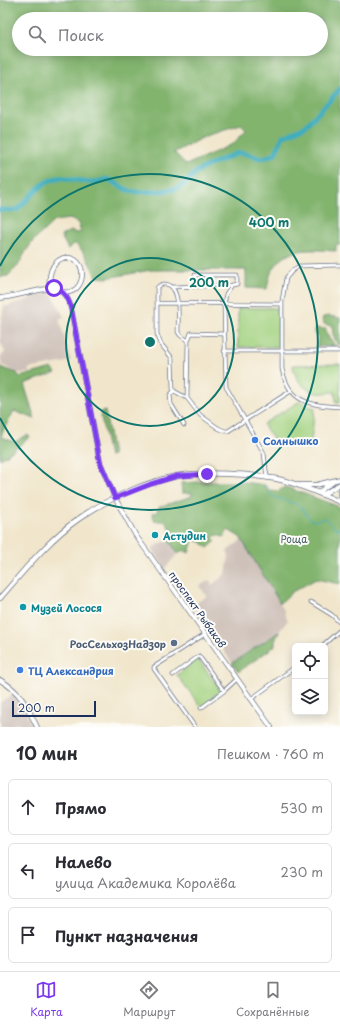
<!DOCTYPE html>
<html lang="ru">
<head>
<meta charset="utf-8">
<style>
  :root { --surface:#fff; --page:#f7f7f7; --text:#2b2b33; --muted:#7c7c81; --line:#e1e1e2; --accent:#7c3aed }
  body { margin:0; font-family:"Playpen Sans",sans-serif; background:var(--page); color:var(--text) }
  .controls { position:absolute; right:12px; bottom:12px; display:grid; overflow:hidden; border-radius:6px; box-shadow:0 2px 10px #0003 }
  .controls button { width:36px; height:36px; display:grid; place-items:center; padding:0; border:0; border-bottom:1px solid var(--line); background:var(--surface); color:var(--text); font:20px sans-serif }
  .scale { position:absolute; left:12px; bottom:10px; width:84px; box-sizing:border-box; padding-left:4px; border:2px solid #1b2f5e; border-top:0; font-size:11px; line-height:14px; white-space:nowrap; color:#1b2f5e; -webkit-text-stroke:3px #fdfcf7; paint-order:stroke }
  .stop { position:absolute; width:12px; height:12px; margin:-9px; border:3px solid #7c3aed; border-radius:50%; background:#fff }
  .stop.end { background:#7c3aed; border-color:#fff; box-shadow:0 1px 4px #0008 }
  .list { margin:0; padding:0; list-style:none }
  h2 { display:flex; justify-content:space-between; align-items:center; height:52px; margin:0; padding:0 16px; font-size:17px }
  h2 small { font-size:13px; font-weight:400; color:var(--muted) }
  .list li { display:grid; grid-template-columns:26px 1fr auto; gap:12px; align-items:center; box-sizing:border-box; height:56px; margin:0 8px 8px; padding:0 8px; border:1px solid var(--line); border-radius:6px }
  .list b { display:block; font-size:15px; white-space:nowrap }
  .list p { margin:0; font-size:13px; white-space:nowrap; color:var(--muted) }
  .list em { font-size:13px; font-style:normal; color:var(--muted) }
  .icon { flex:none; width:22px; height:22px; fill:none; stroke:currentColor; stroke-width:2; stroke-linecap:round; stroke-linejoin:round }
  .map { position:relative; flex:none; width:340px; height:727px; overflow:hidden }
  .search { position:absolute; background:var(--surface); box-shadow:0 2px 10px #0003; left:12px; right:12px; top:12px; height:44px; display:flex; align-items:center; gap:10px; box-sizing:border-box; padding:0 14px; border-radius:22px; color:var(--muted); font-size:15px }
  .sheet { height:244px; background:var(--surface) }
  nav { display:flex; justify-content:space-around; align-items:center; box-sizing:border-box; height:56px; border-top:1px solid var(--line); background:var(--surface); font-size:11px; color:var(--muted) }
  nav a { display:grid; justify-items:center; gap:2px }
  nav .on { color:var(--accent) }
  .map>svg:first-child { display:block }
  .industrial { fill:#cec1b9 }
  .green { fill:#a3d280; stroke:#5f806f }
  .forest { fill:#82b46e; stroke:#4e7266; fill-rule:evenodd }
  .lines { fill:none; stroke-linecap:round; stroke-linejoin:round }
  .stream { stroke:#40adbe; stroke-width:1 }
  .river { stroke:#40adbe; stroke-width:5 }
  .street-casing { stroke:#666f84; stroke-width:4.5 }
  .secondary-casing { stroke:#666f84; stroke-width:5.5 }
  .primary-casing { stroke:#666f84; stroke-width:6 }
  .street { stroke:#fff; stroke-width:3 }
  .secondary { stroke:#fff; stroke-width:4 }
  .primary { stroke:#fff; stroke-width:4.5 }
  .route { stroke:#7c3aed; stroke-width:5 }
  .ring { fill:none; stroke:#0f766e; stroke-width:2 }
  .shop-dot { fill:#3f7fe0; stroke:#fdfcf7; stroke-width:1.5 }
  .culture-dot { fill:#0f9aa8; stroke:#fdfcf7; stroke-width:1.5 }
  .service-dot { fill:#5c6f8a; stroke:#fdfcf7; stroke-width:1.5 }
  .labels { text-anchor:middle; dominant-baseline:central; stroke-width:4; stroke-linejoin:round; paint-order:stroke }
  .shop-label { font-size:10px; font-weight:bold; fill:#366cbe; stroke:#fdfcf7; text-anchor:start }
  .culture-label { font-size:10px; font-weight:bold; fill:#0d838f; stroke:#fdfcf7; text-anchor:start }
  .park-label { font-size:10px; fill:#446068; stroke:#fdfcf7 }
  .street-label { font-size:10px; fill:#1b2f5e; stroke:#fdfcf7 }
  .service-label { font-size:10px; font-weight:bold; fill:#4e5e75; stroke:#fdfcf7; text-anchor:end }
  .centre { fill:#0f766e; stroke:#fdfcf7; stroke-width:2 }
  .ring-label { font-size:12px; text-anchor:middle; font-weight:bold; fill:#0f766e; stroke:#fdfcf7; stroke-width:4; stroke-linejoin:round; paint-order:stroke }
</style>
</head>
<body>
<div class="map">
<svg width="340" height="727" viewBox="0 0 340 727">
  <rect width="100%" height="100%" fill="#fdfcf7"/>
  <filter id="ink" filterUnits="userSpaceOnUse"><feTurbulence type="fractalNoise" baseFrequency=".025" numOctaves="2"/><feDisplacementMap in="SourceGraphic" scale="8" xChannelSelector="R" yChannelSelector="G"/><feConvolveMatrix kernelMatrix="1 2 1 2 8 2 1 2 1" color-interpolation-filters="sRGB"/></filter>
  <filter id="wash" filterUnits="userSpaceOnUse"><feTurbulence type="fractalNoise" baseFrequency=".012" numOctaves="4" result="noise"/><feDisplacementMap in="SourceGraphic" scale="16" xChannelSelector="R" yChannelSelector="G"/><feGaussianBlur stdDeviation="0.9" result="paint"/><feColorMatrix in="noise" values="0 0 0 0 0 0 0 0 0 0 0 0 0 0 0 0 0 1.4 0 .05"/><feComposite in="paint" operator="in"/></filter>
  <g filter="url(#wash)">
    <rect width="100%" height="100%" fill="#f1e6cc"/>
    <path class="industrial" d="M51,292L64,317L59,319L71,361L28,369L30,373H18L2,365L0,357L5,352L0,342V325L4,307Z
      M169,539L177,552L175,557L172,560L165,569L152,548Z
      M243,539L285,612L284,613L288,620L279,632L232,663L193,605L207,596L199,586L210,580L212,585L226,574L229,556L227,551Z
      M14,694L21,703L33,727H20L19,723L8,727H0V702Z"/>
    <path class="green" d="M238,308H278V347H238Z
      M340,364V402H336L335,392C329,392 322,394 316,393C304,390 293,377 293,365Z
      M300,401L308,406L315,408L310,449L273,439L263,424Z
      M198,659L221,691L201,707L177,675Z"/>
    <path class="forest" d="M0,0H340V245H336V251C309,250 288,245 272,271C269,276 268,284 267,289L246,288V270H151L106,278L97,277C89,265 86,251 74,243L68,249L61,236L70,231L76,233L81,232L78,223L70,219L54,221L34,240L26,251L18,266L8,276L0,277ZM19,19H321V49H19ZM241,125L246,130L233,144L186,165L176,154L173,153L206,136Z
      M329,316L340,318V345L337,344L333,334L332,326L324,324L322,320L323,317Z
      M315,328L326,329L327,336L329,337V340L332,341L335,346L317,347L318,336L315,335Z
      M0,365V367L17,373L20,377L52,368L56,373L24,384L35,419L14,411L4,429L1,437L15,442L27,435L30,437L7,455L0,459Z
      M105,411L113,455L109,456L100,412Z
      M199,482H243L265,485L269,490L278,491L286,487L340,507V584L316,579L292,592L280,603L240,537L228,530L224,537L216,535L213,538L216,541L208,548L201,542L193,540L189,553L183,550L178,554L167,537L171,534L169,531L170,529L165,521H155L152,513H156L159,507L192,496V493H182L181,483Z
      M279,632L275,641V646L238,672L232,663Z"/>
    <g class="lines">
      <path class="stream" d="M265,485L272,496L299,505L310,519L314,521L326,518L332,526L340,530"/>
      <path class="river" d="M0,210H17C27,201 35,189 47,182C60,173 74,181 89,182C95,183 101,181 107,179C117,183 125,191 135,192C143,192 172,191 178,188C189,184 189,178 196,172C202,168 232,155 239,153C246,152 253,157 260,158C265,158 270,156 275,154L283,136L306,126L340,89"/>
    </g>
  </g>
  <g filter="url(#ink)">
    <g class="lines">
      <defs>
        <path id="street" d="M340,265L299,266L292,271L286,278L282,301V369C289,403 310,405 340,407
          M195,286V275H237V284L232,285
          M172,287L232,285L226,294L224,305L226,387L264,453L267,478
          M157,303L282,304
          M224,334L191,333L188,341L187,398L200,415L218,428L225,431H228L291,391
          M224,351H340
          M174,391L170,395L171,404L184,425
          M187,398L174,391L173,389L172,358L161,344L157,334V288C160,284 164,283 169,285C181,291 178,320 178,332L180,335L188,341
          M311,602L332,615L340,623
          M322,646L340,630
          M173,675L199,656L224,691L237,679
          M251,699L295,667
          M201,708L224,691
          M195,727L154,669V667L205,634"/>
        <path id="secondary" d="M50,288C48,276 51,263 63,258C90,254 87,296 63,292
          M0,298C11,297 21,294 31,292C51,287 64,284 71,308L100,462L115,498L136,536L149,554L271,727
          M301,485H316L340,479
          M340,491V499
          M319,493L325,487L332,483
          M322,495L340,484
          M0,680C21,692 27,706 37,727"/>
        <path id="primary" d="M0,598C23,572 48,540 77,520C103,501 145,482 177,476C203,471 251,474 277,479C297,483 321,494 340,502"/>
      </defs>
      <use href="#street" class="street-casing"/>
      <use href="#secondary" class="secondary-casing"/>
      <use href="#primary" class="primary-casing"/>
      <use href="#street" class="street"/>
      <use href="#secondary" class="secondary"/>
      <use href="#primary" class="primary"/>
    </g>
  </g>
  <g class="lines" filter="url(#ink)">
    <path class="route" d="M54,288C64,291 68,298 71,308L100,462L115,498L151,484L177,476L207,474"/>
  </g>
  <g class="ring">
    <circle cx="150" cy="342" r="84"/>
    <path d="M0 266A168 168 0 1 1 0 418"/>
  </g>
  <g class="shop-dot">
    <circle cx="255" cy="440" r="4"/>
    <circle cx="20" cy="670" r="4"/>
  </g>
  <g class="culture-dot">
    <circle cx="155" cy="535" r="4"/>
    <circle cx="23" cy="607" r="4"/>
  </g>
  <circle class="service-dot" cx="174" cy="643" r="4"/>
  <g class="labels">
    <g class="shop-label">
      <text x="263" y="440">Солнышко</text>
      <text x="28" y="670">ТЦ Александрия</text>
    </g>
    <g class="culture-label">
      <text x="163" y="535">Астудин</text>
      <text x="31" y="607">Музей Лосося</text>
    </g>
    <g class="park-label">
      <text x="294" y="538">Роща</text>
    </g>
    <g class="street-label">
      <text transform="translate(198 609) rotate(55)">проспект Рыбаков</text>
    </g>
    <g class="service-label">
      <text x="166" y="643">РосСельхозНадзор</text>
    </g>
  </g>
  <circle cx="150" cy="342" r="6" class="centre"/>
  <g class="ring-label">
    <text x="269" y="227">400 m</text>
    <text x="209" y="287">200 m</text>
  </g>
</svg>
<div class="controls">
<button><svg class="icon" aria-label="locate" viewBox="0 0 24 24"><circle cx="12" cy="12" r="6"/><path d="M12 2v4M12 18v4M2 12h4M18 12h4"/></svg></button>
<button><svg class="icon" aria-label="layers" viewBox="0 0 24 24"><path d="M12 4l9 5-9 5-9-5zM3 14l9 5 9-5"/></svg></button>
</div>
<div class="scale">200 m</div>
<div class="stop" style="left:54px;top:288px"></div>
<div class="stop end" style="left:207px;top:474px"></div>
<div class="search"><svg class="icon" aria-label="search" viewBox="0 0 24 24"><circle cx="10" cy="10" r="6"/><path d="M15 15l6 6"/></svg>Поиск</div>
</div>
<section class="sheet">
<h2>10 мин<small>Пешком · 760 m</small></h2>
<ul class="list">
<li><svg class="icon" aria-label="ahead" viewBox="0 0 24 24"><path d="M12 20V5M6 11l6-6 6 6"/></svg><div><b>Прямо</b></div><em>530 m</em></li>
<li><svg class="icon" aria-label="left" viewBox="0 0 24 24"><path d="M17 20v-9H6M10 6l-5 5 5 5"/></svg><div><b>Налево</b><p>улица Академика Королёва</p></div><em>230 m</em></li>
<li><svg class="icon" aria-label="arrive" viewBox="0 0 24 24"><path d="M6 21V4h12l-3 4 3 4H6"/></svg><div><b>Пункт назначения</b></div></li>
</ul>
</section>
<nav>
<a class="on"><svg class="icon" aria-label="map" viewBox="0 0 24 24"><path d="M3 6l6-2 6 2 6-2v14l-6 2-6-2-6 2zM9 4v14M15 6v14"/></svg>Карта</a>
<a><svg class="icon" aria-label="directions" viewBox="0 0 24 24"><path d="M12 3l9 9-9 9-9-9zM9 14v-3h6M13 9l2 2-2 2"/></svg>Маршрут</a>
<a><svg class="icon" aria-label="saved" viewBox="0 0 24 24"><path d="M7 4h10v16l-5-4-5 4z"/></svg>Сохранённые</a>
</nav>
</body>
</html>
